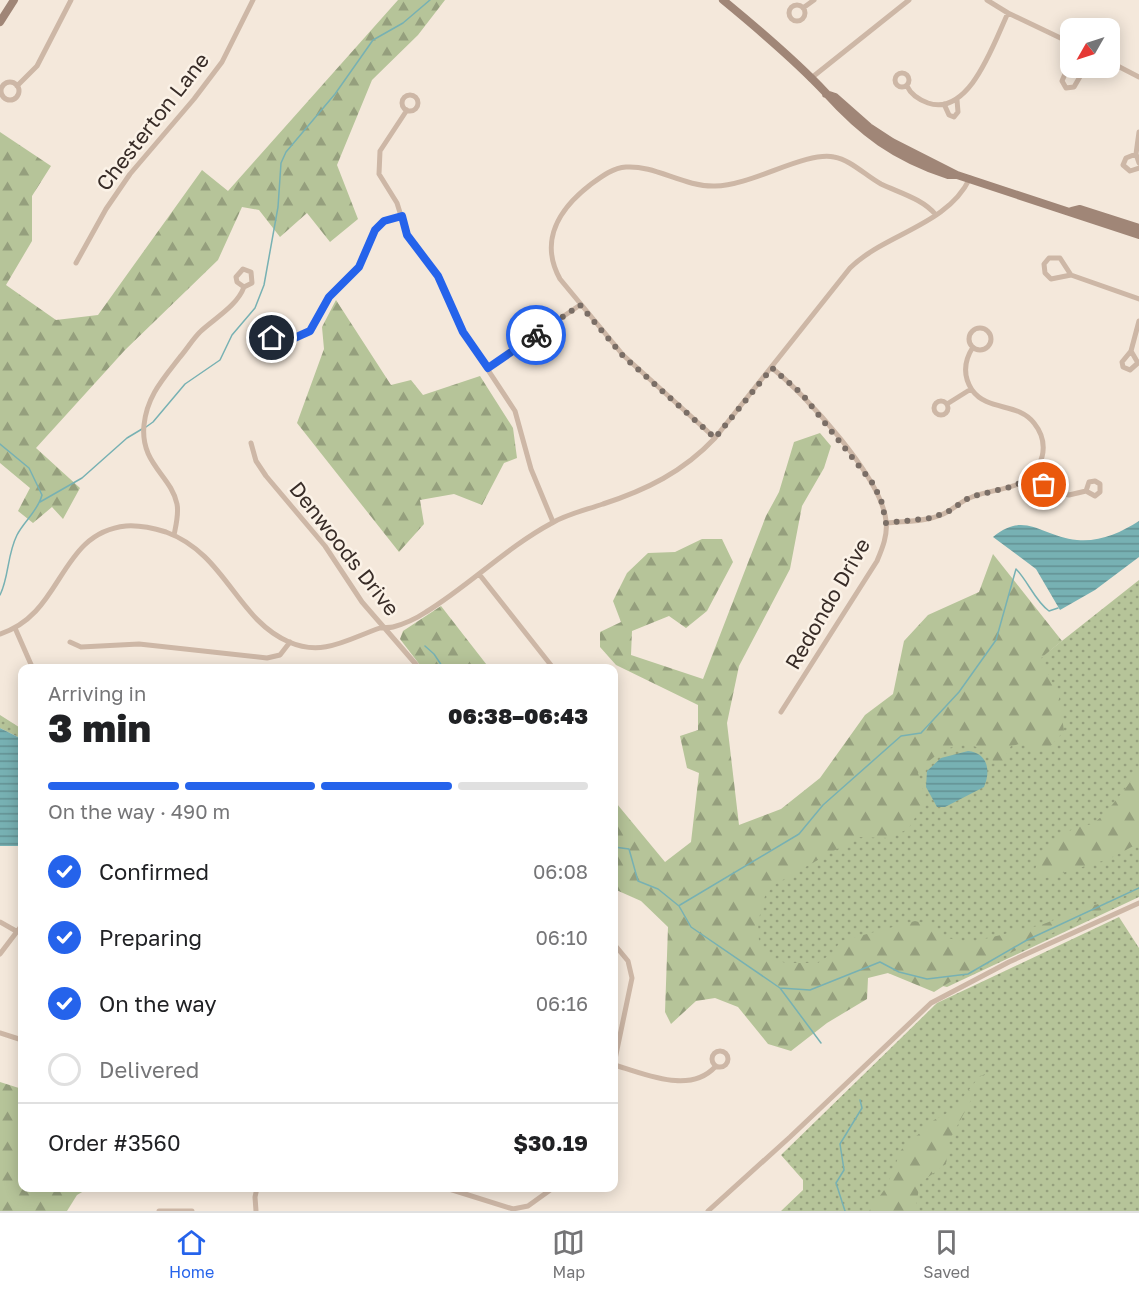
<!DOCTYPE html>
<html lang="en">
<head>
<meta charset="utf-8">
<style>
	body { margin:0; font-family:"Golos Text",sans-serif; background:#f6f6f6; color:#202124; height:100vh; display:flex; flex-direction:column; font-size:22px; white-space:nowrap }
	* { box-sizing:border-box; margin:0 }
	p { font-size:20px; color:#757577 }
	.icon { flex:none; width:33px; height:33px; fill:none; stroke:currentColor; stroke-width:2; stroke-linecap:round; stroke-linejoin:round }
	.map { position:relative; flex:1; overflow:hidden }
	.panel { position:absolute; left:18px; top:664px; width:600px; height:528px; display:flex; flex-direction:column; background:#fff; border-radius:12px; box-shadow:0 3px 15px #0003 }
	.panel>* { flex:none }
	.needle { width:39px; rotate:231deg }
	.buttons { position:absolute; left:1060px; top:18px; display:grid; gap:12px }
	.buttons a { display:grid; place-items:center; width:60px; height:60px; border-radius:12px; background:#fff; box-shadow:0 3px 15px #0003; font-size:30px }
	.pin { position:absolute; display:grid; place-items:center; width:51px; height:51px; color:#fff; margin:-26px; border:3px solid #fff; border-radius:50%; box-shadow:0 2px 6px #0007 }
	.courier { position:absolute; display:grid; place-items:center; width:60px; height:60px; margin:-30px; border:4px solid #2563eb; border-radius:50%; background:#fff; color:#222; box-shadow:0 2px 8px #0007 }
	.summary em { font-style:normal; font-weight:800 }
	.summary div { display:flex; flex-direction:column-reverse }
	.summary { display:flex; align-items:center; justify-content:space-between; height:102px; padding:0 30px }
	h1 { font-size:39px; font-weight:800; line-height:45px }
	.bar { display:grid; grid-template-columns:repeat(4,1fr); gap:9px 6px; align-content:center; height:72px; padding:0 30px }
	.bar i { height:8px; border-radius:4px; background:#e0e0e0 }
	.bar .current { background:#2563eb }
	.bar p { grid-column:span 4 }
	.line { display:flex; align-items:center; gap:15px; padding:0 30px; border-top:2px solid #e0e0e0 }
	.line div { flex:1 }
	ol { padding:0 30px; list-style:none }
	li { display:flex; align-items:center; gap:18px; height:66px }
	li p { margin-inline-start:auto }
	li .icon { padding:6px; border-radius:50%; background:#2563eb; color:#fff; stroke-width:4 }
	li:last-child { color:#757577 }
	li i { width:33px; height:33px; border:3px solid #e0e0e0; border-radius:50% }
	.dock { display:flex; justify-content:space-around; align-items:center; height:84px; border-top:2px solid #e0e0e0; background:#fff; font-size:16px; color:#757577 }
	.dock a { display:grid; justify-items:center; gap:3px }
	.dock .current { color:#2563eb }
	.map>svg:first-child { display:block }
	.grass { fill:url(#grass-dots) }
	.forest { fill:url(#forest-firs) }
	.water { fill:url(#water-rules) }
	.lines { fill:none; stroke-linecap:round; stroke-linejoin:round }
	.stream { stroke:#77b1b3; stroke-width:1.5 }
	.street { stroke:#cdb7a6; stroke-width:5 }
	.secondary { stroke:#a08677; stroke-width:8 }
	.done { stroke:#7a6e66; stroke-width:6; stroke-dasharray:0 10.8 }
	.route { stroke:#2563eb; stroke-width:8 }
	.labels { text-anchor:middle; stroke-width:5; stroke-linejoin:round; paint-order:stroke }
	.street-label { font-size:21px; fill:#382c27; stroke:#fbf2e7 }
</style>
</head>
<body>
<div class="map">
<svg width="1139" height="1211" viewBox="0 0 1139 1211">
	<defs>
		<pattern id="grass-dots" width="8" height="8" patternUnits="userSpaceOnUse" patternTransform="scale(1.5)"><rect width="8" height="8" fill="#b6c499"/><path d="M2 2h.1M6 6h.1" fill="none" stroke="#959f7d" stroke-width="1.8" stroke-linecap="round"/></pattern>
		<pattern id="forest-firs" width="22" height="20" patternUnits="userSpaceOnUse" patternTransform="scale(1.5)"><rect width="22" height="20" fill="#b6c499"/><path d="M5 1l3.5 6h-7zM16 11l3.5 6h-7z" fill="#959f7d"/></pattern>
		<pattern id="water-rules" width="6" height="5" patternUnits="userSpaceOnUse" patternTransform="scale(1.5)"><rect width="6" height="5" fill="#77b1b3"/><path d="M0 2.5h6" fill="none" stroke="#639092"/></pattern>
	</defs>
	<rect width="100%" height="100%" fill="#f4e8db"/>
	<!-- grass -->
	<path class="grass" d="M1139,580V897L947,987L871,969L781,1047L696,930Z
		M0,715L22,729V739L0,728Z
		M1119,917L1139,948V1211H781L803,1190V1180L781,1155L937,1003Z"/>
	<!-- forest -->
	<path class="forest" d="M398,0H445L418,35L372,80L337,165L358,219L330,242L307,213L280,237L259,210L242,207L218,260L125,350L36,448L80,488L63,519L52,507L33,523L18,511L30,488L0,463V132L51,166L32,196V241L6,285L56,320L98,315L202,170L228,191Z
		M336,300L391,385L411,380L423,395L480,376L513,428L517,458L504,463L482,505L454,494L420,500L424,524L399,552L297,423L324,349L322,327Z
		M820,433L831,446L824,468L802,506L790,569L739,666L727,723L739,825L781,809L820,778L865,715L893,694L904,641L928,615L979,592L993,554L1062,641L1041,658L1059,697L1064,731L1048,749L1036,751L1024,743L1011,746L1000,766C992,762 989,755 982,750C959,735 931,756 918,773L926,800L908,829L889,838L858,837L774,885L765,896L758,922L759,941L769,956L785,963H818L831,954L841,941L915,921L935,926L944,937L968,943L1041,925L1090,906L1129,897L953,980L934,992L888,973L868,978L867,999L827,1023L791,1051L768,1044L738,1007L715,998L696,1001L671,1024L665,1012L668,927L641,901L614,889V805L617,804L665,862L691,842L699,773L687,768L680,736L698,730V705L616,665L600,647V632L621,622L613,601L627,573L648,553L675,552L702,539H722L733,562L707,611L686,628L669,616L632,631L631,655L703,679L766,516L779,492L794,442Z
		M441,606L490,669H423L400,639L403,631Z
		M1139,770V843L1109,859L1042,879L1033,875C1040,853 1054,838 1075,828C1081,825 1088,826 1093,823C1104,818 1131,781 1139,770Z
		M985,1074L948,1143L946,1164L920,1183L915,1211H869L887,1186L901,1150L934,1120L953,1110L979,1077Z
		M0,1082L22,1089V1188H89L77,1195L67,1211H0Z"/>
	<!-- water -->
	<path class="water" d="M1139,521V557L1095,590L1060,610L1036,569L993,537C1025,510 1042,537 1077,540C1100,542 1120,533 1139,521Z
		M0,728L22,739V846H0Z
		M968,751C988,753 991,771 984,787L945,807H937L926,787L927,771L941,758Z"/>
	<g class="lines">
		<!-- stream -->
		<path class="stream" d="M146,427L153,422L185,384L220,360L232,335L255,308L264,285L278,207L281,163L286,152L335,94L373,40L403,23L430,0
			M0,444L29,468L42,495C38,511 24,521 17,535C7,555 9,577 0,595
			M40,502L82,478L127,438L142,429
			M425,646L434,654L444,669
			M614,847L629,849L638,881L658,889L679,906L691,927L780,988L810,990L880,962L899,972L927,979L968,974L1027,940L1139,888
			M680,905L799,834L823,805L901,736L921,733L959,692L996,640L1016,569C1028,581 1035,601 1049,611L1058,608
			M780,988L821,1043
			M845,1211L836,1183L844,1170L840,1144L862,1108L860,1100"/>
		<!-- street -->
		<path class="street" d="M987,0L1008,13L1071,43
			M789 13a8 8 0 1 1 16 0a8 8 0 1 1-16 0Z
			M803,8L814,0
			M1071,60L1062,81L1066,88L1074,87L1085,68
			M1110,62L1139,77
			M895 80a7 7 0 1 1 14 0a7 7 0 1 1-14 0Z
			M810,79L909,0
			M1 91a9 9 0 1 1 18 0a9 9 0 1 1-18 0Z
			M17,86L37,66L71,0
			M907,86C911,95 920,100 928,103C970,117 994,42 1008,13
			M402 103a8 8 0 1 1 16 0a8 8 0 1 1-16 0Z
			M944,104L949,115L954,117L958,112L957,100
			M407,110L380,151L379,174L397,203L407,235L438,276L463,332L515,411L531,469L553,522
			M1139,132L1136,154L1139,163
			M1136,154L1126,158L1123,165L1130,171L1139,168
			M76,263L106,209L130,174L194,99L222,62L253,0
			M1071,275L1060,258H1049L1044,264L1045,273L1051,279L1071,275L1139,299
			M969 339a11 11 0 1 1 22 0a11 11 0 1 1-22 0Z
			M267 345a7 7 0 1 1 14 0a7 7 0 1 1-14 0Z
			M281,344L310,331L329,297L359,267L375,230L384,221L402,216
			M1131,351L1138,363L1130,370L1123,367L1122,362L1131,351L1139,321
			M488,368L580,305
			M772,368C806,395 882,478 886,521C888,535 882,549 877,561L781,712
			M934 408a7 7 0 1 1 14 0a7 7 0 1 1-14 0Z
			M947,404L971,389
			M715,438L623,355L560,279C539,241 559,209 590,185C601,177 612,168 626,167C655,165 684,187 715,186C751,186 805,151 834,157C851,160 866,176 881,184C900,193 923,199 936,215
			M251,443L256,461L266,476L325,546L362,602L420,669
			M1033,476L1059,493L1069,495L1086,491L1095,496L1100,492V484L1095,481L1089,482L1086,491
			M887,523C904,521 924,522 941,515C952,511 960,501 972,497C999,486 1032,492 1042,457C1045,445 1042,433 1034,423C1018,402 988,412 972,390C963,376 964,361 973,347
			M174,535C176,525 179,514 177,504C171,475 140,464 144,425C147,396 163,379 180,357C187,349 192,340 200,332C215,318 237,306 244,287L252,283L251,272L243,269L236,277L237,282L244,287
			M479,574L554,669
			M15,628L33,669
			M0,634C64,614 58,533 126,526C140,525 153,528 166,532C226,554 236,619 289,642C323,657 348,639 380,628C384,627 389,628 393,627C404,624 417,618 426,612C470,585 507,547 552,523C567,514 586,510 603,504C646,490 683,472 715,438L850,268C886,233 947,226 970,178
			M70,642L81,647L139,644L267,658L280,655L290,642
			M0,922L16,931
			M614,944L628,961L632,978L614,1064
			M0,954L22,925
			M0,1033L22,1040
			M712 1059a8 8 0 1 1 16 0a8 8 0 1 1-16 0Z
			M614,1065C644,1073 689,1095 715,1067
			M446,1188L513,1209L528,1206L553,1188
			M159,1211H192
			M256,1211L255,1197L257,1188
			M708,1211L790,1137L931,1003L1009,962L1139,903"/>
		<!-- secondary -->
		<path class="secondary" d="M723,0C757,28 794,59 825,92C862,133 894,157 948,175H957L1139,235
			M0,22L14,0
			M826,94L835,97L869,127L892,142L957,175
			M1072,211L1080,209L1139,228"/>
	</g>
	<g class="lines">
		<!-- done -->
		<path class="done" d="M536,335L580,305L623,356L715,438L772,368L802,394L874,485L882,503L886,523L932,518L949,511L970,497L1014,486L1034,476L1044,485"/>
		<!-- route -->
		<path class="route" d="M272,338L279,339L281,344L310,331L329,297L359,267L375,230L384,221L402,216L407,235L438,276L463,332L488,368L536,335"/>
	</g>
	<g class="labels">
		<!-- street labels -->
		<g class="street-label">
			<text transform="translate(153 122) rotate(-52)" y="7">Chesterton Lane</text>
			<text transform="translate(344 549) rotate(52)" y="7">Denwoods Drive</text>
			<text transform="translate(828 604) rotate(-60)" y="7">Redondo Drive</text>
		</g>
	</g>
</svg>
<div class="buttons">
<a><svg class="needle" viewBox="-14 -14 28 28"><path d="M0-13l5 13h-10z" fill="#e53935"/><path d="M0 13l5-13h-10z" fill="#757577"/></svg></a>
</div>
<div class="pin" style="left:1044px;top:485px;background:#ea580c"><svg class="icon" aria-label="bag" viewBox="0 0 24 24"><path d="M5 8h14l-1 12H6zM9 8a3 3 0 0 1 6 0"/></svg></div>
<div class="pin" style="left:272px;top:338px;background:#1f2937"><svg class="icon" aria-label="home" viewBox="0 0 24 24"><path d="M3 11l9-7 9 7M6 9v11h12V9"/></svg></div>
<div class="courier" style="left:536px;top:335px"><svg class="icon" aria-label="bike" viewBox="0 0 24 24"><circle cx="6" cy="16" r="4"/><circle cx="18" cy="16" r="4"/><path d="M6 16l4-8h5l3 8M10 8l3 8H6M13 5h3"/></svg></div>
<section class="panel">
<div class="summary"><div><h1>3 min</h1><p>Arriving in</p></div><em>06:38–06:43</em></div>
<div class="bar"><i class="current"></i><i class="current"></i><i class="current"></i><i></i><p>On the way · 490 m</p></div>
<ol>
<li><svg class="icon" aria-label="check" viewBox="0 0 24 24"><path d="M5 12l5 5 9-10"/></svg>Confirmed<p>06:08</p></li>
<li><svg class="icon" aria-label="check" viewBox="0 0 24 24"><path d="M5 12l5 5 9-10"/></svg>Preparing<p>06:10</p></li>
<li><svg class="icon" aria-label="check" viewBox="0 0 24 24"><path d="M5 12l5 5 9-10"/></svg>On the way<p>06:16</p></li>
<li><i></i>Delivered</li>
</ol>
<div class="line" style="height:78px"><div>Order #3560</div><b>$30.19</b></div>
</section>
</div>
<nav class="dock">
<a class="current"><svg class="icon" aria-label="home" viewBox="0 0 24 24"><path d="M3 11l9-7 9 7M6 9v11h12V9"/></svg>Home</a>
<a><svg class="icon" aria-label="map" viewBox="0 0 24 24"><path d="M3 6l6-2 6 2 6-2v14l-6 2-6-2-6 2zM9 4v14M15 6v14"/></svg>Map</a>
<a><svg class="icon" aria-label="saved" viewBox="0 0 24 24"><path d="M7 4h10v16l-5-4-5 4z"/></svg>Saved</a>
</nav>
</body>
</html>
